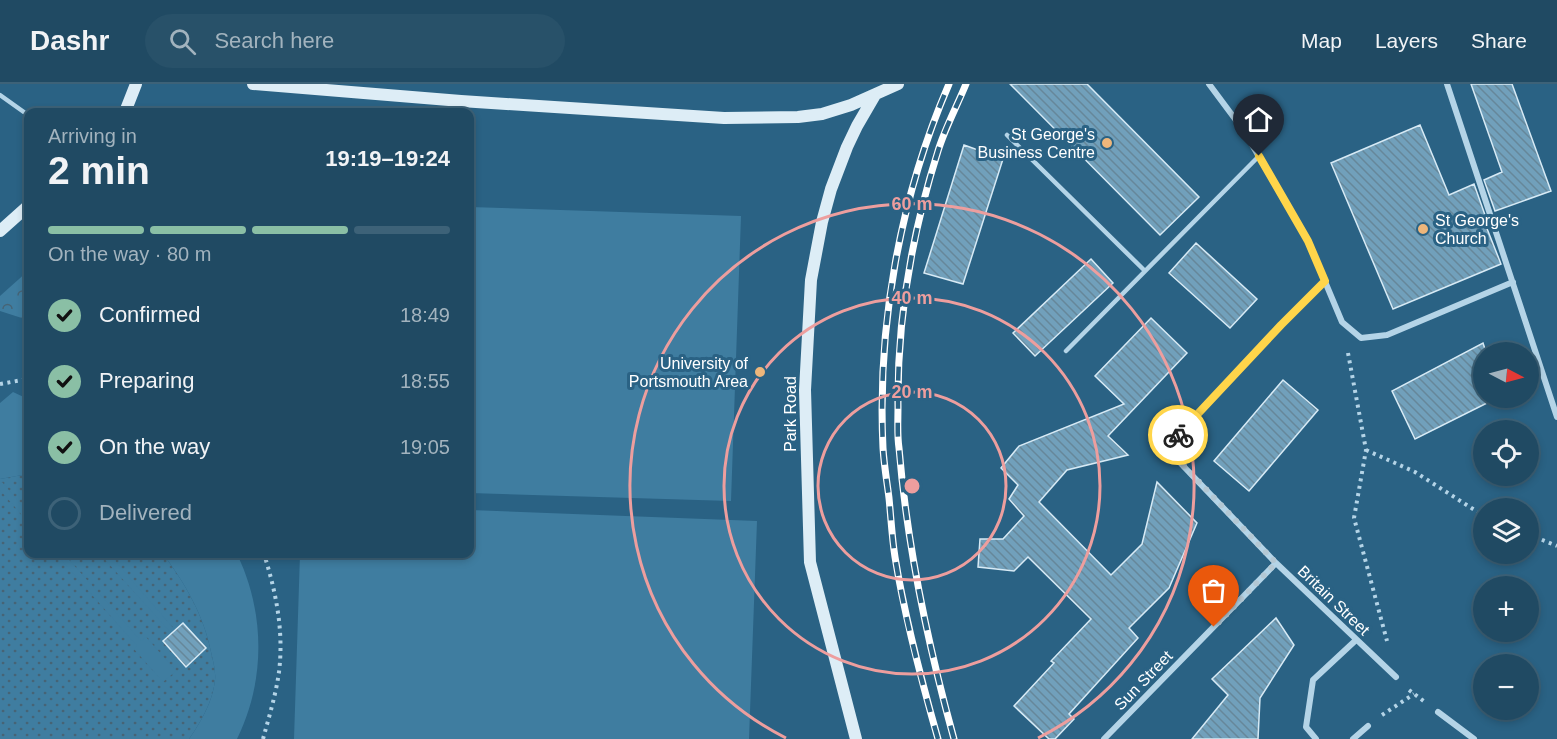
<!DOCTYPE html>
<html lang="en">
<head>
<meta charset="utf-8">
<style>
	body { margin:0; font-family:Arial,sans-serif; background:#285169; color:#f1f3f6; height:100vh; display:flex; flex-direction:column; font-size:22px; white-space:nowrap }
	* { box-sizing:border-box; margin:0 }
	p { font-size:20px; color:#a2b3be }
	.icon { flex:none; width:33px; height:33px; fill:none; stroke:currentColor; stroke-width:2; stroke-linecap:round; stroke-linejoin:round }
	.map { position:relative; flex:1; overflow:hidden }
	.sheet { position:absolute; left:24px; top:24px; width:450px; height:450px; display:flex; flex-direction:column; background:#204a63; border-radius:12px; box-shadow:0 3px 9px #0003,0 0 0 2px #3d6278 }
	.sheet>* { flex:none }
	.needle { width:39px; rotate:96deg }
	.buttons { position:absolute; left:1473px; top:258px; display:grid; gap:12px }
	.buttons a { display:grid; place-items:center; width:66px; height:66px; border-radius:50%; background:#204a63; box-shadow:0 3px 9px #0003,0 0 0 2px #3d6278; font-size:30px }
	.pin { position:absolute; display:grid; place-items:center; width:51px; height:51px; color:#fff; margin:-62px -26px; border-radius:50% 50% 50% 0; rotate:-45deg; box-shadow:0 0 6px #0007 }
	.pin .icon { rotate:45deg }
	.courier { position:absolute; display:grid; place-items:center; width:60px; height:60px; margin:-30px; border:4px solid #ffd54a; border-radius:50%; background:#fff; color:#222; box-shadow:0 2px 8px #0007 }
	.summary em { font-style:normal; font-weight:600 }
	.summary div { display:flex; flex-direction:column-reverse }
	.summary { display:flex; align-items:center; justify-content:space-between; height:102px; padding:0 24px }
	h1 { font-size:39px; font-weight:600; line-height:45px }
	.bar { display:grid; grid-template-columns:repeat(4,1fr); gap:9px 6px; align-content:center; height:72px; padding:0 24px }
	.bar i { height:8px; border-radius:4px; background:#3d6278 }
	.bar .selected { background:#8abfa5 }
	.bar p { grid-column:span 4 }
	ol { padding:0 24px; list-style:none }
	li { display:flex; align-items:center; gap:18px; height:66px }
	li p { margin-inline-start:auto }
	li .icon { padding:6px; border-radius:50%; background:#8abfa5; color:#111; stroke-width:4 }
	li:last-child { color:#a2b3be }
	li i { width:33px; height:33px; border:3px solid #3d6278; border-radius:50% }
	header { display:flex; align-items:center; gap:36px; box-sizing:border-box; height:84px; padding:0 30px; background:#204a63; border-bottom:2px solid #3d6278 }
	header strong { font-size:28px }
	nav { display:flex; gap:33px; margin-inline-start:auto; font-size:21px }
	.search { width:420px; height:54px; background:#285169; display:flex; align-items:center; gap:15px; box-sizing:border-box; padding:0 21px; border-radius:33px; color:#a2b3be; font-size:22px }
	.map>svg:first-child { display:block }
	.forest { fill:url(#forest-crowns) }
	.park { fill:url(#park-dots) }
	.pitch { fill:#3f7da0 }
	.building { fill:url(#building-back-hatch); stroke:#d7eaf5; stroke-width:1.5 }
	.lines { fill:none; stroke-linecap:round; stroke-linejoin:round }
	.path { stroke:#b4d4e7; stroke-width:4; stroke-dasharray:3 4.5; stroke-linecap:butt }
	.lane { stroke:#b4d4e7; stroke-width:4.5 }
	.street { stroke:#b4d4e7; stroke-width:6 }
	.secondary { stroke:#ddedf6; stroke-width:12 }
	.rail-casing { stroke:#fff; stroke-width:7 }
	.rail { stroke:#2a6284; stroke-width:4.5; stroke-dasharray:14; stroke-linecap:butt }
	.done { stroke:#b4c8d4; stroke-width:6; stroke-dasharray:0 10.8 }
	.route { stroke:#ffd54a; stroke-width:8 }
	.ring { fill:none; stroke:#ed9e9e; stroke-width:3 }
	.poi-dot { fill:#edb67b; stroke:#2a6284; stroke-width:2 }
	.labels { text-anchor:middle; stroke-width:6; stroke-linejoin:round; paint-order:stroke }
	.poi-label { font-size:16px; fill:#fff; stroke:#2a6284; text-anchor:end }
	.street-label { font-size:16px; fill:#fff; stroke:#2a6284 }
	.centre { fill:#ed9e9e; stroke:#2a6284; stroke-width:3 }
	.ring-label { font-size:18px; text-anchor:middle; font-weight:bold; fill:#ed9e9e; stroke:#2a6284; stroke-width:6; stroke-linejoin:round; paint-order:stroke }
</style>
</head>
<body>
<header>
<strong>Dashr</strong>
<div class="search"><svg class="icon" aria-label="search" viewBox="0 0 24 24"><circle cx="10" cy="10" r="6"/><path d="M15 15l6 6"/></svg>Search here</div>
<nav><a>Map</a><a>Layers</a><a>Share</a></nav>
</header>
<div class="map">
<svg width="1557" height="655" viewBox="0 0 1557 655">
	<defs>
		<pattern id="forest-crowns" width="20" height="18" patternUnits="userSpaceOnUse" patternTransform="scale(1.5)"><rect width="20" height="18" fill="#3f7da0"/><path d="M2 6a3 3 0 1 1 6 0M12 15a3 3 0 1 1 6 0" fill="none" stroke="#466476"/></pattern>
		<pattern id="park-dots" width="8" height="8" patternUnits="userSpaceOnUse" patternTransform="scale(1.5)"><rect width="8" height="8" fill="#3f7da0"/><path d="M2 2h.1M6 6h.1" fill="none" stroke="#466476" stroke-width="1.8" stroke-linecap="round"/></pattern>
		<pattern id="building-back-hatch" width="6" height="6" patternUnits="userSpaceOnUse" patternTransform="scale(1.5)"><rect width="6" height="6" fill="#71a0bb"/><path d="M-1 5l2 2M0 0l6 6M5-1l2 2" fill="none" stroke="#66879a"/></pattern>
	</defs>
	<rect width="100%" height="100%" fill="#2a6284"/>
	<!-- forest -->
	<path class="forest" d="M28,187V236L0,227V212Z"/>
	<!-- park -->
	<path class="park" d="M28,390V470H163C185,499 204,532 211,568C213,577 216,587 215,596C213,617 201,638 189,655H0V395Z"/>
	<!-- pitch -->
	<path class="pitch" d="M470,123L741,132L731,417L470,409Z
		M13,308L28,315V390L0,395V319Z
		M2,398L28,429V438L0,406V400Z
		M470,426L757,437L749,655H294L300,470H470Z
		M56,470H64L141,557L146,553L176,587L163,598L134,565L137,562Z
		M100,470H109L175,546L171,549Z
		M163,470H237C265,528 266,596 237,655H189C201,638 213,617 215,596C216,587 213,577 211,568C204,532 185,499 163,470Z"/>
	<!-- building -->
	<path class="building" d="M1010,0H1087L1199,113L1160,151Z
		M1471,0H1512L1551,107L1495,127L1484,96L1502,88Z
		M1420,41L1449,111L1474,100L1485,131L1482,132L1501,180L1393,225L1331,79Z
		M964,61L1003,75L963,200L924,189Z
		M1196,159L1257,215L1230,244L1169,189Z
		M1091,175L1113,199L1035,272L1013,249Z
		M1151,234L1187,269L1108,352L1128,371L1067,386L1039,418L1111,491L1142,460L1157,398L1197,439L1169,504L1129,544L1138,554L1069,630L1074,635L1055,655H1049L1014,622L1054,579L1051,577L1091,535L1028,473L1014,487L978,483L980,455H1003L1024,432L1009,415L1018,401L1001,384L1019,362L1124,320L1095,292Z
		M1483,259L1486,268H1484V314H1497L1415,355L1392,307Z
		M1283,296L1318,326L1249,407L1214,377Z
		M1276,534L1294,561L1260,614L1258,655H1192L1228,611L1212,595Z
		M183,539L206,564L186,583L163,557Z"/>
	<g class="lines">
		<!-- path -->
		<path class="path" d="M1348,269L1366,366L1354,434L1387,557
			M0,300L28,295
			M1366,366L1415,388L1484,432
			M1528,450L1557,462
			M1409,606L1425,618
			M1382,631L1414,610
			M263,655C269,633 276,610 279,588C284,547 276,508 264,470"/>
		<!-- lane -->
		<path class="lane" d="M0,11L28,31
			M1007,51L1145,187
			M1066,267L1259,72"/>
		<!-- street -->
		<path class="street" d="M1209,0L1244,47L1308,157L1342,238L1361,254L1387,251L1513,198
			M1447,0L1557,333
			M1325,197L1281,241L1166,364L1276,479L1396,593
			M1438,628L1474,655
			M1104,655L1276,479
			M1316,655L1306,643L1313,596L1356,556
			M1353,655L1368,642"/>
		<!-- secondary -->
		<path class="secondary" d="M253,0L461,17L724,34L798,33L822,30L851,21L898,0
			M125,28L136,0
			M0,147L28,122
			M856,655L810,478L805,306L811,196L822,138L831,105L847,63L857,42L875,11"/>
		<defs>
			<path id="rail" d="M938,655C921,595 905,535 895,473C892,454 891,434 889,414C887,398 884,381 883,364C877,241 900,113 949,0
				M954,655C928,561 907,461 899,364C897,351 898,337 898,323C897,237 912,149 938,67C945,44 957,22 966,0"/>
		</defs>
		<!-- rail casing -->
		<use href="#rail" class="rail-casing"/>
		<!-- rail -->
		<use href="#rail" class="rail"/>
	</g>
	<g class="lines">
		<!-- done -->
		<path class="done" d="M1178,351L1166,363L1276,479L1214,543"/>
		<!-- route -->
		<path class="route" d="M1178,351L1281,241L1325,197L1308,157L1259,72"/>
	</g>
	<!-- distance rings -->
	<g class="ring">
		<circle cx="912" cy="402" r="94"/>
		<circle cx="912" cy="402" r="188"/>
		<path d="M786 654A282 282 0 1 1 1038 654"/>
	</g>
	<!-- markers -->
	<g class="poi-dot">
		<circle cx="1107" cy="59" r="6"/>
		<circle cx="1423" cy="145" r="6"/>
		<circle cx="760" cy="288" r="6"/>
	</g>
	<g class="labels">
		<!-- poi labels -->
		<g class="poi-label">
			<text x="1095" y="56">St George's<tspan x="1095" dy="18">Business Centre</tspan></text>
			<text x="1435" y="142" text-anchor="start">St George's<tspan x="1435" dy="18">Church</tspan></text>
			<text x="748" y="285">University of<tspan x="748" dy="18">Portsmouth Area</tspan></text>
		</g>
		<!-- street labels -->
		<g class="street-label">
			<text transform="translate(790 330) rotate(-90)" y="6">Park Road</text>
			<text transform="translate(1334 516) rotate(44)" y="6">Britain Street</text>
			<text transform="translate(1143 596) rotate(-46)" y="6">Sun Street</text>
		</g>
	</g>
	<circle cx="912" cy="402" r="9" class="centre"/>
	<g class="ring-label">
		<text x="912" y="126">60 m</text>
		<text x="912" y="220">40 m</text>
		<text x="912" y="314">20 m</text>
	</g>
</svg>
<div class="buttons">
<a><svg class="needle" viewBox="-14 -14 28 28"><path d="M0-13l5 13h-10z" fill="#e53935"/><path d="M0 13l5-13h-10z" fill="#a2b3be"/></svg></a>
<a><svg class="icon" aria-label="locate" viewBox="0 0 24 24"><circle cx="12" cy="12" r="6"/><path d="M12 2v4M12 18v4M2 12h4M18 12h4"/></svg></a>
<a><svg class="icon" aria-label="layers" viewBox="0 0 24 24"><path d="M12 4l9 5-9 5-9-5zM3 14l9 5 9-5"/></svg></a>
<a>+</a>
<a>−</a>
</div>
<div class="pin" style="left:1214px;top:543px;background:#ea580c"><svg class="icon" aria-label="bag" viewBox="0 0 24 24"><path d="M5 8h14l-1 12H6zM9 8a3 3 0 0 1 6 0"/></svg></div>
<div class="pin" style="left:1259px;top:72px;background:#1f2937"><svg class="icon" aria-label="home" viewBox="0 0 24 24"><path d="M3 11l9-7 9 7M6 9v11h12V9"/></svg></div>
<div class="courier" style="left:1178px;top:351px"><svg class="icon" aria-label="bike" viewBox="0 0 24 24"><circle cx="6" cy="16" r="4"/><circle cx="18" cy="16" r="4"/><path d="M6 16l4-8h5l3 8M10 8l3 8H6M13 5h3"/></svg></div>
<section class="sheet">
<div class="summary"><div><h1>2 min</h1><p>Arriving in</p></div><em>19:19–19:24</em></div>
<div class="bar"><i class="selected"></i><i class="selected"></i><i class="selected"></i><i></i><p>On the way · 80 m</p></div>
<ol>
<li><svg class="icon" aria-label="check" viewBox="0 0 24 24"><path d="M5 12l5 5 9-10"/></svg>Confirmed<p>18:49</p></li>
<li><svg class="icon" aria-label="check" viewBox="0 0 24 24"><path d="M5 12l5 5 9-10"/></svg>Preparing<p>18:55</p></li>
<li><svg class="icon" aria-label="check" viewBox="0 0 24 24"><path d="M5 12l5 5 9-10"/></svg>On the way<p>19:05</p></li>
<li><i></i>Delivered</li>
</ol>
</section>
</div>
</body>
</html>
